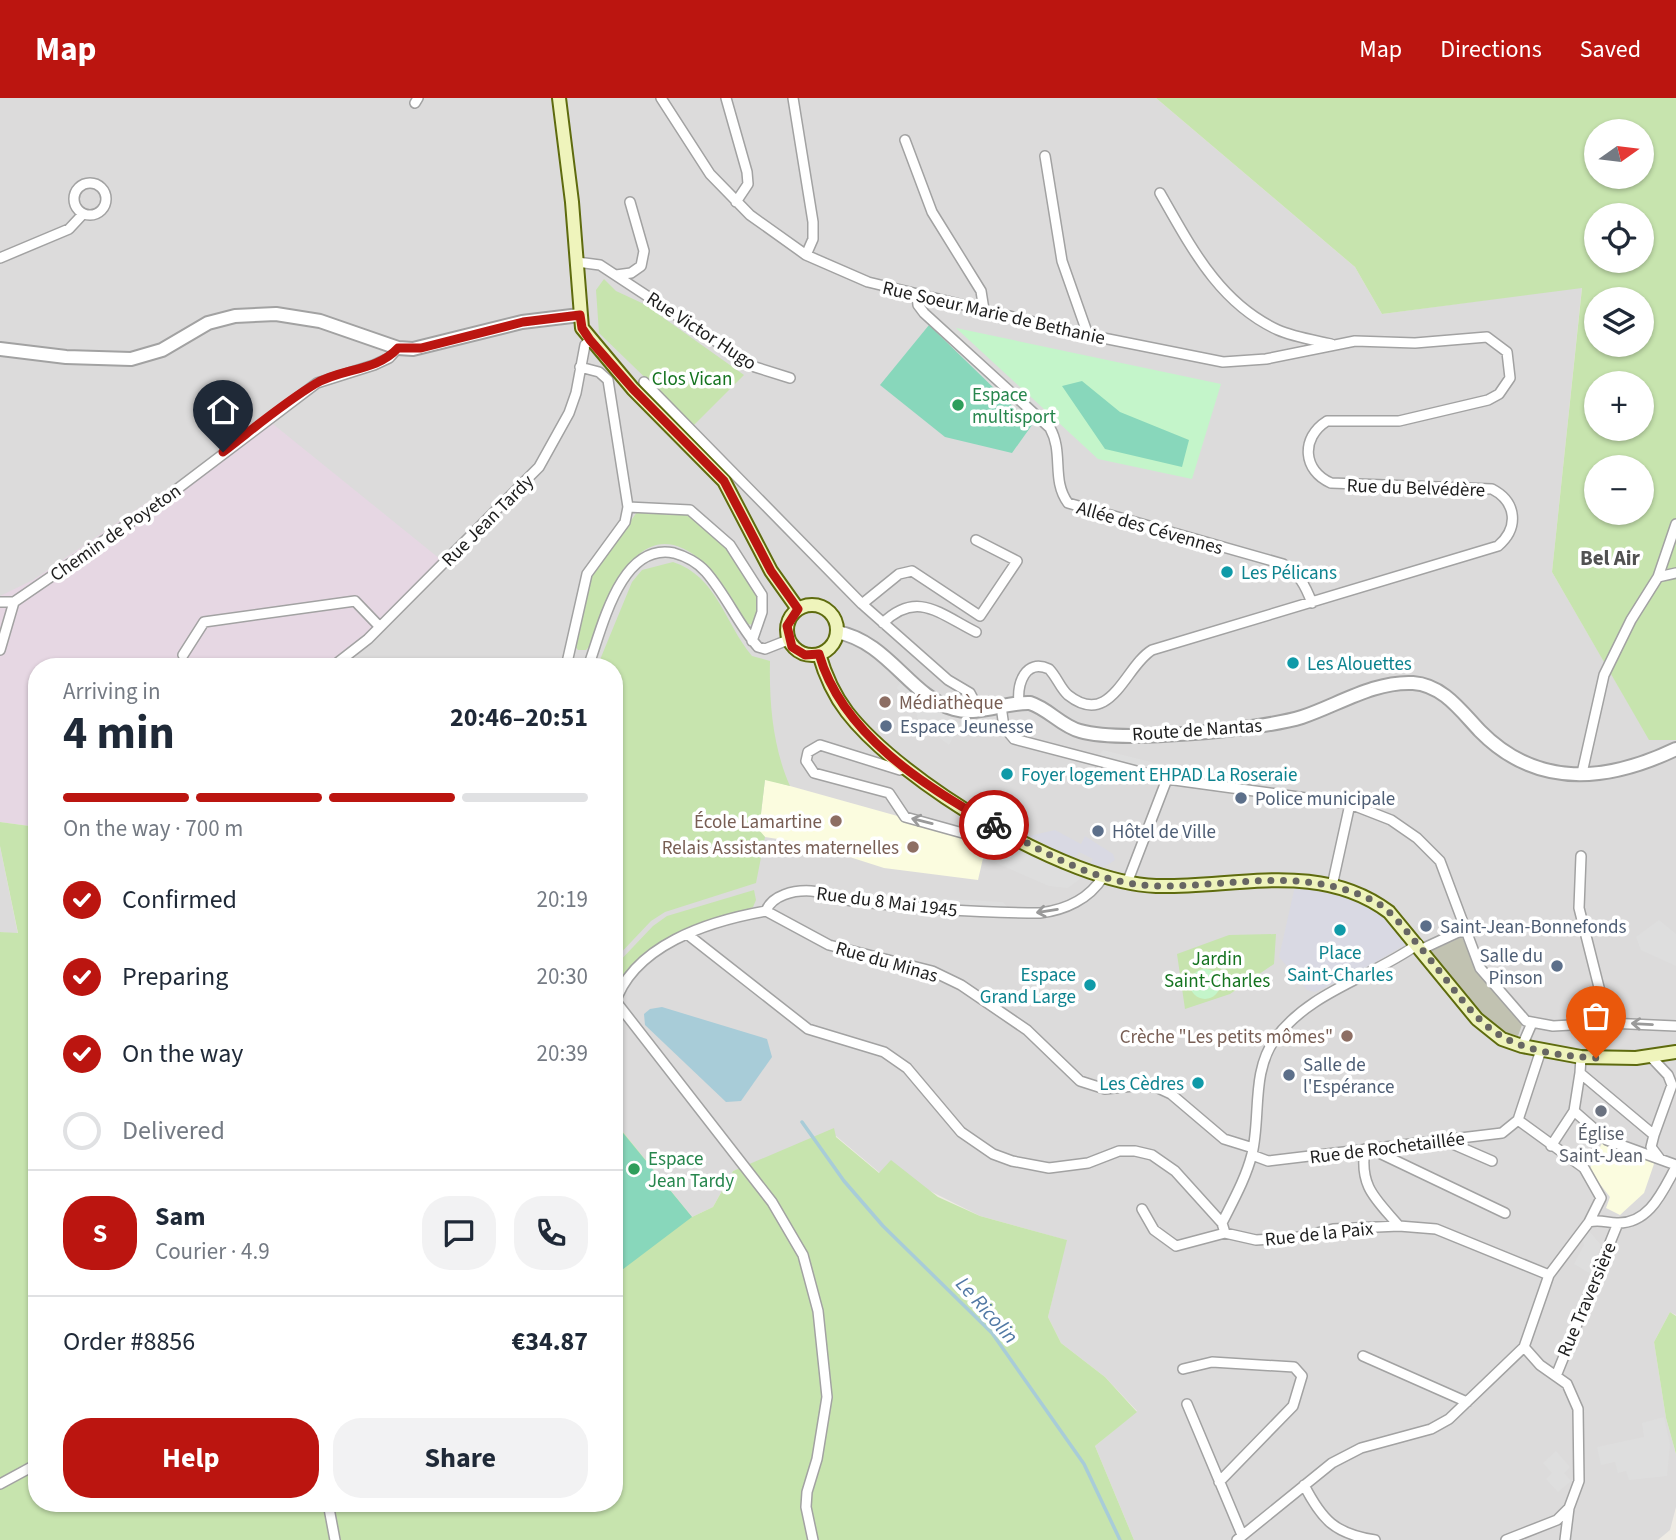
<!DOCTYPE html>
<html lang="en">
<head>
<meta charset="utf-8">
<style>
	body { margin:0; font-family:"Source Sans 3",sans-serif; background:#f2f2f3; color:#1f2937; height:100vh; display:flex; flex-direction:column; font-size:26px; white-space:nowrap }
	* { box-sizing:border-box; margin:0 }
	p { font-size:23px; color:#747a83 }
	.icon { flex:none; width:38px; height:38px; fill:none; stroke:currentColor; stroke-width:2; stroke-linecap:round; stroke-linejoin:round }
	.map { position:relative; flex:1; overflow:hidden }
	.drawer { position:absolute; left:28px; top:560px; width:595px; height:854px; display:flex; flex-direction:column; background:#fff; border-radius:28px; box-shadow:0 2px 5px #0004 }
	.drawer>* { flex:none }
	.needle { width:46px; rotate:76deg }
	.tools { position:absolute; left:1584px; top:21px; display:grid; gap:14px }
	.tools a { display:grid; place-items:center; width:70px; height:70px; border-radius:50%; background:#fff; box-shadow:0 2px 5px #0004; font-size:35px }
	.pin { position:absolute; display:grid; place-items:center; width:60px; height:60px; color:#fff; margin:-72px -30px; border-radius:50% 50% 50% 0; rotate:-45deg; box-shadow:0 0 7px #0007 }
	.pin .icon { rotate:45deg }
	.courier { position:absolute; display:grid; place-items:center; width:70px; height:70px; margin:-35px; border:5px solid #bb1510; border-radius:50%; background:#fff; color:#222; box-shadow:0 2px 9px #0007 }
	.overview em { font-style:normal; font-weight:700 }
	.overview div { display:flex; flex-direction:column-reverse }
	.overview { display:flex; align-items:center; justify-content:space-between; height:119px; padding:0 35px }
	h1 { font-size:46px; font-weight:700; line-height:52px }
	.bar { display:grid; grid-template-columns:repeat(4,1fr); gap:10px 7px; align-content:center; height:84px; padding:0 35px }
	.bar i { height:9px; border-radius:5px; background:#e0e1e3 }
	.bar .selected { background:#bb1510 }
	.bar p { grid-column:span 4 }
	.line { display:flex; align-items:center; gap:18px; padding:0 35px; border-top:2px solid #e0e1e3 }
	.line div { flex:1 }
	.round { display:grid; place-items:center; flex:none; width:74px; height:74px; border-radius:28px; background:#f2f2f3 }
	ol { padding:0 35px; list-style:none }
	li { display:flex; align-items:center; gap:21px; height:77px }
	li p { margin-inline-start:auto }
	li .icon { padding:7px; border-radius:50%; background:#bb1510; color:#fff; stroke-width:4 }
	li:last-child { color:#747a83 }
	li i { width:38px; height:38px; border:4px solid #e0e1e3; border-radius:50% }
	.action { display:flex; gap:14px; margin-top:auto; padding:14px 35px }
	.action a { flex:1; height:80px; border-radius:28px; background:#bb1510; color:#fff; font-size:28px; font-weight:700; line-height:80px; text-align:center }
	.action a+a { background:#f2f2f3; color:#1f2937 }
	header { display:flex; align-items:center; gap:42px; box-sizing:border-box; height:98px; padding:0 35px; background:#bb1510; color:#fff }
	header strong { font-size:33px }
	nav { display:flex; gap:38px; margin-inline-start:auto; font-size:24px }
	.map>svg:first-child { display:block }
	.residential { fill:#dcdbdb }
	.industrial { fill:#e6d7e3 }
	.education { fill:#fbfcdf }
	.construction { fill:#c1c2b1 }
	.grass { fill:#c7e4ae; fill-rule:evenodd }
	.park { fill:#c4f5ca }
	.pitch { fill:#88d7bb }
	.parking { fill:#dedede }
	.plaza { fill:#d9d9e3 }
	.water { fill:#a8ccd8 }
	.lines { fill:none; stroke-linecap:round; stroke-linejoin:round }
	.stream { stroke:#a8ccd8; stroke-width:3.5 }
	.minor-casing { stroke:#a2a2a2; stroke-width:12 }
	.tertiary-casing { stroke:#a2a2a2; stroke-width:16 }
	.secondary-casing { stroke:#5e6b0e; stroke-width:16 }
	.minor { stroke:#fff; stroke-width:9 }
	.tertiary { stroke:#fff; stroke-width:12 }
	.secondary { stroke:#eff4bc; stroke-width:12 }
	.oneway { stroke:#9a9a9a }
	.done { stroke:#676663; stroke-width:7; stroke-dasharray:0 12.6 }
	.route { stroke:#bb1510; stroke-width:9 }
	.leisure-dot { fill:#2e9e5b; stroke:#fff; stroke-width:2.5 }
	.culture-dot { fill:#0f9aa8; stroke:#fff; stroke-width:2.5 }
	.education-dot { fill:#8d6e63; stroke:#fff; stroke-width:2.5 }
	.service-dot { fill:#5c6f8a; stroke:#fff; stroke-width:2.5 }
	.worship-dot { fill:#6b7280; stroke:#fff; stroke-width:2.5 }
	.labels { text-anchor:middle; stroke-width:7; stroke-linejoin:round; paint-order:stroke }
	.street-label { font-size:19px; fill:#1e1e1e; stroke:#fff }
	.park-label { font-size:19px; fill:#14731f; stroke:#fff }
	.leisure-label { font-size:19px; fill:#27864d; stroke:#fff; text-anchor:start }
	.culture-label { font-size:19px; fill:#0d838f; stroke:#fff; text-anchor:start }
	.education-label { font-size:19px; fill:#785e54; stroke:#fff; text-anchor:end }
	.service-label { font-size:19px; fill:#4e5e75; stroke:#fff; text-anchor:start }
	.worship-label { font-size:19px; fill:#5b616d; stroke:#fff }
	.neighbourhood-label { font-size:21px; font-weight:bold; fill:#515151; stroke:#fff }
	.water-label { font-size:21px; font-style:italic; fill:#5279a5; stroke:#fff }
</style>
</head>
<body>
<header>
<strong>Map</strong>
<nav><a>Map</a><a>Directions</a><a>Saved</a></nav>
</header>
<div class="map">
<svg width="1676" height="1442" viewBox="0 0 1676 1442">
	<rect width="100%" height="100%" fill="#eeebe4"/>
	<!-- residential -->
	<path class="residential" d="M0,0H1156L1355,169L1382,216L1582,189L1552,474L1649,641L1676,642V1217L1670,1214L1654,1244L1666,1320L1676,1356V1409L1670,1432L1658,1442H1134L1095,1348L1137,1313L1105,1279L1061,1245L1048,1219L1066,1142L980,1118L928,1092L880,1075L836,1038L733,1073L713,1109L692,1119L614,1023V569H37L0,724Z
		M0,748L18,836L0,834Z"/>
	<!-- industrial -->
	<path class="industrial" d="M268,322L440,461L368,541L328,569H37V729L0,724V498L33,482Z"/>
	<!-- education -->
	<path class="education" d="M765,681L987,743L978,782L884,770L809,746L765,739L759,733Z
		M1603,1043L1655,1063L1644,1095L1620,1117L1606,1110L1610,1099L1589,1072Z"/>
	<!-- construction -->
	<path class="construction" d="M1462,839L1476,871L1523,924L1518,938L1508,935L1483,918L1431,853Z"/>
	<!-- grass -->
	<path class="grass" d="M1156,0H1676V642H1649L1552,474L1582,190L1382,216L1355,169ZM1596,33H1642V79H1596ZM1596,117H1642V163H1596ZM1596,201H1642V247H1596ZM1596,285H1642V331H1596ZM1596,369H1642V415H1596Z
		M604,181L616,193L644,206L744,277L694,327L599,235L596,192Z
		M637,414L687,415L729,450L759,498L754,527L747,526C734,505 722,481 704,465C638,405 608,502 590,548L586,552H578L575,548L590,481Z
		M673,464C717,478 725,526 752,558L770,563C769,605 773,650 790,688L765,682L759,732L765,739L756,785L665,814L651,823L614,862V569H597L632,484L642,472Z
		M0,724L37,729V1405H614V1023L692,1119L713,1109L733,1073L834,1030L836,1039L879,1075L891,1062L938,1099L980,1118L1067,1142L1048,1219L1061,1245L1105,1279L1137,1314L1095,1348L1134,1442H0V834L18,835L0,748Z
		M754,792L756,802L753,809L669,839L641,860L621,881L614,869L653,828L667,818Z
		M1276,836L1274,866L1230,896L1185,911L1177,856L1229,837Z
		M1670,1214L1676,1218V1356L1666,1320L1654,1244Z"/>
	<!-- park -->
	<path class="park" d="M956,230L1221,286L1192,381L1098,361Z
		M1190 886a15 15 0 1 1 30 0a15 15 0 1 1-30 0Z"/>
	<!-- pitch -->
	<path class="pitch" d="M929,227L1032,327L1012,355L945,339L880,287Z
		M1082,283L1120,314L1189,342L1182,369L1105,351L1062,288Z
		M614,1024L692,1119L614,1178Z"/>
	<!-- parking -->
	<path class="parking" d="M903,580L933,609L960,626L949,647L919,625L915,610L897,590Z
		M1103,652L1171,669L1275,682L1274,689L1174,675L1098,659Z
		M1007,745L1071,775L1081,780L1068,790L1049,788L987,761Z
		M928,800L1003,804L1009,811L918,806Z
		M1659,822L1676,836V868L1641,852L1636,839Z
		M1589,1133L1601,1147L1591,1176L1574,1166L1584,1147L1582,1141Z
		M1664,1319L1670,1346L1667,1378L1629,1382L1626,1373L1618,1375L1615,1364L1601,1367L1597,1349L1644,1339L1642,1325Z
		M1556,1353L1570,1369L1564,1375L1571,1383L1558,1394L1546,1381L1552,1375L1543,1365Z"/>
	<!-- plaza -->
	<path class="plaza" d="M1055,732L1081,746L1085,738L1113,756L1115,762L1104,769L1089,768L1093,761L1079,754L1074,761L1029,738Z
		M1295,788L1355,800L1376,811L1408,845L1364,871L1315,894L1307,892L1279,859Z"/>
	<!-- water -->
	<path class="water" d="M662,909L767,941L772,959L741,1003L726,1004L645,927L644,916L650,911Z"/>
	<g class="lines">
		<!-- stream -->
		<path class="stream" d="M802,1024L844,1083L883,1128L992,1235L1084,1366L1120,1442"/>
		<defs>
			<path id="minor" d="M661,0L710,76L750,117L806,157L868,184L1088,237L1223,264L1266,261L1355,243L1415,245L1487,239L1507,254L1510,280L1499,296L1488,302L1399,323H1327C1300,340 1303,373 1331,385L1492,391C1517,404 1519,430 1498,448L1152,552C1125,568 1111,631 1068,597C1060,590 1057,579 1049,571C1025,560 1017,586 1019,605
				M726,0L747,74L748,86L736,104
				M793,0L813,124V141L806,157
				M415,5L418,0
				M905,42L932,114L981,193L984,212
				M1045,58L1062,163L1088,237
				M74 101a16 16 0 1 1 32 0a16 16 0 1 1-32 0Z
				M1160,95C1191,149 1219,205 1278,232C1294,239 1314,242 1331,246
				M0,160L69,131L83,116
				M577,164L600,167L755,269L790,280
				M616,177L631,175L641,168L644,153L630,104
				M917,197L918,207L924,215L1050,330C1064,355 1051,382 1068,405L1283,466C1300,477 1305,487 1312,505
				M580,269L599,274L608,282L628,409L690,412L730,447L762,497V514L752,543
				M644,284L862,506L948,582L970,595L979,612
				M1658,479L1676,475
				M0,504H14
				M862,506L899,476L912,473L980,518L1017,463L976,442
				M883,525C917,492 940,516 976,534
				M0,552L14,504L160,404L317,285L374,267L389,260L398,250
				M183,557L204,524L355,503L380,529
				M347,558L348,569
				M332,569L368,541L539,369L569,315L576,295L585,247L590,242
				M566,569L587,476L625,424L628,409
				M588,569C602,531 620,444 674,455C685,458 698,465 706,474C726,497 738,526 758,549L765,551L788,542
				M1001,608L1004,629L1014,641L1167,681L1350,706L1391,722L1417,740L1440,763L1480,870L1526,923L1553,928L1608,925L1676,928
				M903,667L900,672L820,647L808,654L806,663L814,675L889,695L905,719L995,744L1010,736
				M1582,675L1604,577L1631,522L1658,479L1676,426
				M1581,758L1579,810L1608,925
				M1127,785L1167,681
				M1332,788L1350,706
				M766,813C772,797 794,792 811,793C825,794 838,801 852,803C915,810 977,815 1040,815C1065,812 1089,801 1103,779
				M687,836L808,931L884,954L907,970L961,1034L993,1056L1012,1063L1049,1070L1088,1065L1119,1053H1135L1152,1057L1175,1073L1222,1125L1225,1135
				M1422,851L1465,831
				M614,901L772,1104L803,1157L818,1213L827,1299L817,1361L807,1394L806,1409L813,1442
				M614,908C632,847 709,823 766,813L829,847L932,873L961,887L1027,932L1080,983L1105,991L1143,987L1158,990L1171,996L1224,1041L1253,1050
				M1522,948L1532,925
				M1650,958L1668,977L1672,987L1654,1037
				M1581,959L1580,975L1654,1037L1651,1049L1660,1061
				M1574,1013L1607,1042L1676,1067
				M1446,1043L1492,1063
				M1551,1048L1574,1013L1580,975
				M1365,1051C1359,1089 1376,1101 1399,1128
				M1371,1051L1505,1115
				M1252,1057L1268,1063L1502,1035L1518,1022
				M1142,1111L1154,1132L1176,1148L1225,1135L1256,1142L1300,1139L1333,1131L1399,1128L1436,1131L1549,1177
				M1589,1124C1600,1121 1607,1125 1617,1125C1650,1126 1663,1092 1676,1069
				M1222,1125C1233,1103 1246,1080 1252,1056C1261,1019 1251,974 1275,941C1310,893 1371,880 1418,846
				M1524,1249L1540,1267L1567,1286L1578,1311L1579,1383L1569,1410L1565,1442
				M1363,1258L1467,1304
				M1183,1271L1212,1264L1294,1269L1302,1278L1293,1308L1219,1384
				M1556,1278L1618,1125
				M1187,1306L1242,1437
				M0,1386L37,1366
				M1304,1387C1322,1422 1335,1436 1375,1442
				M328,1405L335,1442
				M1237,1442L1332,1365L1361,1350L1431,1331L1449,1321L1524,1249L1549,1177L1589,1124L1601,1100L1584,1070L1518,1022L1541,952
				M1506,1442L1557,1422L1569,1410"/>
			<path id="tertiary" d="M0,251L66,259L131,261L162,252L208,225L235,218L276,216L320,223L398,250L413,251L522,224L580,217
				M837,534C889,544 910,599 954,611C979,618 1005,604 1030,605C1049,611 1061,628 1080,633C1121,645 1260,632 1302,619C1338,607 1374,583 1413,585C1443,587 1461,613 1480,633C1537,691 1607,684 1676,651"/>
			<path id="secondary" d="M559,0L572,104L582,230L633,291L724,383L771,473L798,511
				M787 532a25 25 0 1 1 50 0a25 25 0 1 1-50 0Z
				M819,556C825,577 834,597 847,614C901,684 1067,785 1156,788C1235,790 1320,762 1389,814L1477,921L1502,941L1522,948L1581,959L1636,960L1676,954"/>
		</defs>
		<!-- minor casing -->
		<use href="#minor" class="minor-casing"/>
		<!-- tertiary casing -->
		<use href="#tertiary" class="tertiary-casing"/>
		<!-- secondary casing -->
		<use href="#secondary" class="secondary-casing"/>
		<!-- minor -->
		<use href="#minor" class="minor"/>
		<!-- tertiary -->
		<use href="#tertiary" class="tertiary"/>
		<!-- secondary -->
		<use href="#secondary" class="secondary"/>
	</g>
	<!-- one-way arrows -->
	<defs><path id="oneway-shaft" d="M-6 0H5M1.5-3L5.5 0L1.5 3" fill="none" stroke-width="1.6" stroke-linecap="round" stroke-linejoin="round" transform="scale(1.75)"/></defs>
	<g class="oneway">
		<use href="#oneway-shaft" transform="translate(922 723) rotate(-166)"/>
		<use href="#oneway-shaft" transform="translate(1047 813) rotate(171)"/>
		<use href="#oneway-shaft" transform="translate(1642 926) rotate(-177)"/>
	</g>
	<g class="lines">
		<!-- done -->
		<path class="done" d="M994,727C1046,755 1096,786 1157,788C1232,789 1300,768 1372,802C1389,810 1402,828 1414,842C1481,920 1480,953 1596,960"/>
		<!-- route -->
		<path class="route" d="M223,354C253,331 282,306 315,286C341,270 376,274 398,250H421L523,224L580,217L582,230L590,242L633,291L724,383L771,473L798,511L787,528L792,549L805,557L819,556C842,636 925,689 994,727"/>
	</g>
	<!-- markers -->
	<g class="leisure-dot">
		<circle cx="958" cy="307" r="7"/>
		<circle cx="634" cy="1071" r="7"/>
	</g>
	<g class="culture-dot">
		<circle cx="1227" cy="474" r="7"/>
		<circle cx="1293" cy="565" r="7"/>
		<circle cx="1007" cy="676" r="7"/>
		<circle cx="1340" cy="832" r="7"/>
		<circle cx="1090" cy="887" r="7"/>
		<circle cx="1198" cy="985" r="7"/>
	</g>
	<g class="education-dot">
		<circle cx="885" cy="604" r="7"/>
		<circle cx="836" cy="723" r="7"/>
		<circle cx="913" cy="749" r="7"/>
		<circle cx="1347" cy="938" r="7"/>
	</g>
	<g class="service-dot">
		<circle cx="886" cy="628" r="7"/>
		<circle cx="1241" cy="700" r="7"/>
		<circle cx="1098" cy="733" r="7"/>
		<circle cx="1426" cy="828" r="7"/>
		<circle cx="1557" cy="868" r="7"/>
		<circle cx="1289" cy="977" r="7"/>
	</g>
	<circle class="worship-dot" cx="1601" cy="1013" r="7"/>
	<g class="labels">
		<!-- street labels -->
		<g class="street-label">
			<text transform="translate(994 214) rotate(13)" y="7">Rue Soeur Marie de Bethanie</text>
			<text transform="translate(702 232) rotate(33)" y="7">Rue Victor Hugo</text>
			<text transform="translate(1416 389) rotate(2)" y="7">Rue du Belvédère</text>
			<text transform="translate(487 422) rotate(-45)" y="7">Rue Jean Tardy</text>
			<text transform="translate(1150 429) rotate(16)" y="7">Allée des Cévennes</text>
			<text transform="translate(115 434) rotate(-35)" y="7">Chemin de Poyeton</text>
			<text transform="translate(1197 631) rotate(-4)" y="7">Route de Nantas</text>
			<text transform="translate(887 803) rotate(7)" y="7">Rue du 8 Mai 1945</text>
			<text transform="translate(887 863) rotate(16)" y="7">Rue du Minas</text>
			<text transform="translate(1387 1049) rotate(-7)" y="7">Rue de Rochetaillée</text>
			<text transform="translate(1319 1135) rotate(-6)" y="7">Rue de la Paix</text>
			<text transform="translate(1586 1201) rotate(-67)" y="7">Rue Traversière</text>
		</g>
		<!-- park labels -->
		<g class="park-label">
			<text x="692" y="287">Clos Vican</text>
			<text x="1217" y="867">Jardin<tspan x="1217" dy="22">Saint-Charles</tspan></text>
		</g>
		<!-- leisure labels -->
		<g class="leisure-label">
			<text x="972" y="303">Espace<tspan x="972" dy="22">multisport</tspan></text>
			<text x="648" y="1067">Espace<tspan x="648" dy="22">Jean Tardy</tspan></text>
		</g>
		<!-- culture labels -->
		<g class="culture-label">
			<text x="1241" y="481">Les Pélicans</text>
			<text x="1307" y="572">Les Alouettes</text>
			<text x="1021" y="683">Foyer logement EHPAD La Roseraie</text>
			<text x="1340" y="861" text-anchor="middle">Place<tspan x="1340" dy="22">Saint-Charles</tspan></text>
			<text x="1076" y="883" text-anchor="end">Espace<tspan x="1076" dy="22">Grand Large</tspan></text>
			<text x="1184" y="992" text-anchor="end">Les Cèdres</text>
		</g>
		<!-- education labels -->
		<g class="education-label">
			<text x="899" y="611" text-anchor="start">Médiathèque</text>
			<text x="822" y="730">École Lamartine</text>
			<text x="899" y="756">Relais Assistantes maternelles</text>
			<text x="1333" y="945">Crèche "Les petits mômes"</text>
		</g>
		<!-- service labels -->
		<g class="service-label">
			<text x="900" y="635">Espace Jeunesse</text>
			<text x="1255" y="707">Police municipale</text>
			<text x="1112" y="740">Hôtel de Ville</text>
			<text x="1440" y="835">Saint-Jean-Bonnefonds</text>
			<text x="1543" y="864" text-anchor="end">Salle du<tspan x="1543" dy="22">Pinson</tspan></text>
			<text x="1303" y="973">Salle de<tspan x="1303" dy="22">l'Espérance</tspan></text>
		</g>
		<!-- worship labels -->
		<g class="worship-label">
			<text x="1601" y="1042">Église<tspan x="1601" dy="22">Saint-Jean</tspan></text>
		</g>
		<!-- neighbourhood labels -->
		<g class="neighbourhood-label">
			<text x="1610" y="467">Bel Air</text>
		</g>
		<!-- water labels -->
		<g class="water-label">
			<text transform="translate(987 1212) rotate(48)" y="7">Le Ricolin</text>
		</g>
	</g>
</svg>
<div class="tools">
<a><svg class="needle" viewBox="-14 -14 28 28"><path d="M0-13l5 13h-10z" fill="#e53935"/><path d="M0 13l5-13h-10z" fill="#747a83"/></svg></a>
<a><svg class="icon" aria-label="locate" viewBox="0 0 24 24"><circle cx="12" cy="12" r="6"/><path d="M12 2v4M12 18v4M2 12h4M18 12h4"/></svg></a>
<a><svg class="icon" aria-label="layers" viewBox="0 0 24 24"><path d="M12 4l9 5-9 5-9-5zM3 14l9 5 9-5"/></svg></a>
<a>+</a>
<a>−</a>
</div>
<div class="pin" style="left:1596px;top:960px;background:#ea580c"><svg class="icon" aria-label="bag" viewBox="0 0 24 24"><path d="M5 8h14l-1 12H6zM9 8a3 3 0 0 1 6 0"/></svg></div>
<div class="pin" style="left:223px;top:354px;background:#1f2937"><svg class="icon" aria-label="home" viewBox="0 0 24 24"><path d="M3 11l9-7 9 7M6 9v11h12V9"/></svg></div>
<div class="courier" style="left:994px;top:727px"><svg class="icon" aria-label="bike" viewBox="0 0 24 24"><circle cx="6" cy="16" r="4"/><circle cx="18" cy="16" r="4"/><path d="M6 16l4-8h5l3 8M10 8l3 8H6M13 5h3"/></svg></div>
<section class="drawer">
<div class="overview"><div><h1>4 min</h1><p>Arriving in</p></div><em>20:46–20:51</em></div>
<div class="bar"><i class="selected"></i><i class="selected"></i><i class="selected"></i><i></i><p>On the way · 700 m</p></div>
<ol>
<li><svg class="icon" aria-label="check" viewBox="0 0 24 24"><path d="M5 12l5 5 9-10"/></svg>Confirmed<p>20:19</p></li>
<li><svg class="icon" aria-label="check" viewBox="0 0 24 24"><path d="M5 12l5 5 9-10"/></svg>Preparing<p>20:30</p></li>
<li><svg class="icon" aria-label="check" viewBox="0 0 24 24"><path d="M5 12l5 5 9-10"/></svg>On the way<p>20:39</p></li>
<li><i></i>Delivered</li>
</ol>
<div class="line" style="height:126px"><b class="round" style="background:#bb1510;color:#fff">S</b><div><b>Sam</b><p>Courier · 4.9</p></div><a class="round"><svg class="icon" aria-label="chat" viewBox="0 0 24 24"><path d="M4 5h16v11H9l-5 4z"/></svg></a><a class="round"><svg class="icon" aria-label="phone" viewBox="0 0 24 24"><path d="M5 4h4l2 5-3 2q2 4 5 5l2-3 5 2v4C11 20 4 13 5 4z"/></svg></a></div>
<div class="line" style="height:91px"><div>Order #8856</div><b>€34.87</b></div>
<div class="action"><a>Help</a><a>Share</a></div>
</section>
</div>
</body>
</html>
